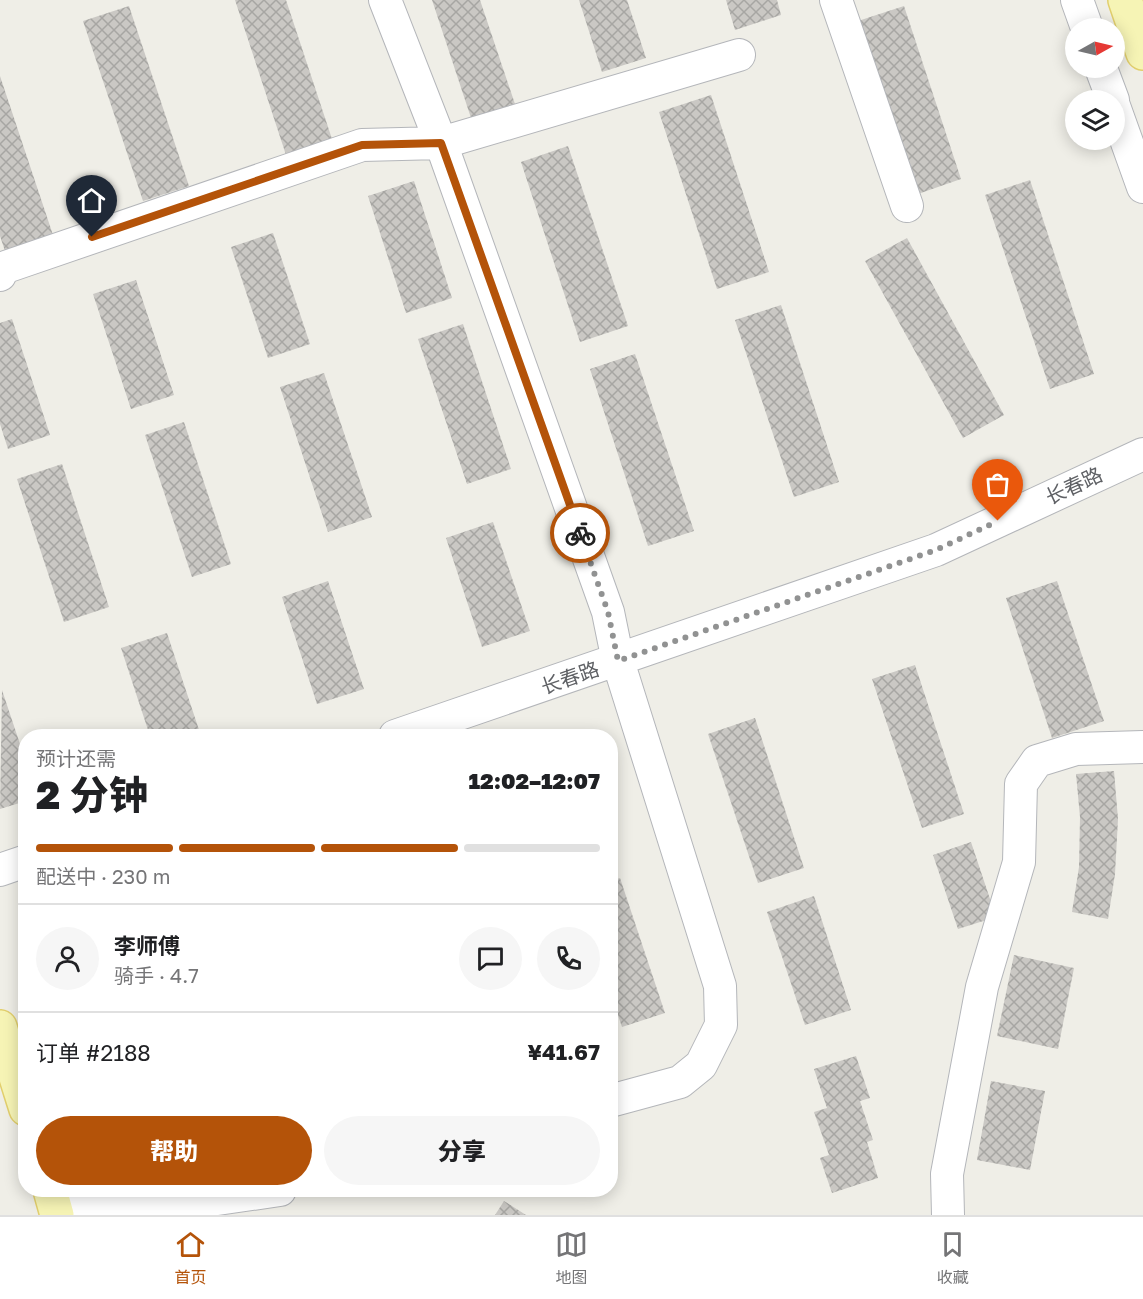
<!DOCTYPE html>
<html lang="zh">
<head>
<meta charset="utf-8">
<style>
	body { margin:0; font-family:"Golos Text","Noto Sans SC",sans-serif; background:#f6f6f6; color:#202124; height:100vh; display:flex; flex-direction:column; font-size:22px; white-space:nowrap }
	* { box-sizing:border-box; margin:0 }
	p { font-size:20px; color:#757577 }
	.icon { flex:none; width:33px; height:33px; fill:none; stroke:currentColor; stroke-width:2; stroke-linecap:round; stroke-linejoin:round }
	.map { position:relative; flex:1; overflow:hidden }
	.sheet { position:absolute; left:18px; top:729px; width:600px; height:468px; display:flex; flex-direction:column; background:#fff; border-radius:24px; box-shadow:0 3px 15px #0003 }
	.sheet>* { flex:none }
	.needle { width:39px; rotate:82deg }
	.fabs { position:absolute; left:1065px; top:18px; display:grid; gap:12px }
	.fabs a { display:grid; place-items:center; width:60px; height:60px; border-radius:50%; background:#fff; box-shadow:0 3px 15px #0003; font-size:30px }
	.pin { position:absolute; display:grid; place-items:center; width:51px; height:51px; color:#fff; margin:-62px -26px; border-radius:50% 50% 50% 0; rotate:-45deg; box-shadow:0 0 6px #0007 }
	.pin .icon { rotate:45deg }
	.courier { position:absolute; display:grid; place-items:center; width:60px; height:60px; margin:-30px; border:4px solid #b45309; border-radius:50%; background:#fff; color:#222; box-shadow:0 2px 8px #0007 }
	.head em { font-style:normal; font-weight:800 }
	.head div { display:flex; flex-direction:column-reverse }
	.head { display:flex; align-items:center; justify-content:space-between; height:102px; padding:0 18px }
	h1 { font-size:39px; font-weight:800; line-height:45px }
	.bar { display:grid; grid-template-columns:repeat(4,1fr); gap:9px 6px; align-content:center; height:72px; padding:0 18px }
	.bar i { height:8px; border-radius:4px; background:#e0e0e0 }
	.bar .selected { background:#b45309 }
	.bar p { grid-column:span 4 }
	.line { display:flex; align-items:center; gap:15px; padding:0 18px; border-top:2px solid #e0e0e0 }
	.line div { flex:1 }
	.round { display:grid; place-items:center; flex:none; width:63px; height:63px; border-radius:32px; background:#f6f6f6 }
	.cta { display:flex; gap:12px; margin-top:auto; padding:12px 18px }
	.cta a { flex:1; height:69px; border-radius:36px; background:#b45309; color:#fff; font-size:24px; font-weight:800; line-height:69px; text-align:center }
	.cta a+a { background:#f6f6f6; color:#202124 }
	.tab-bar { display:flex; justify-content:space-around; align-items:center; height:84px; border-top:2px solid #e0e0e0; background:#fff; font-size:16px; color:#757577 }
	.tab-bar a { display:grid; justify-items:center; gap:3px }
	.tab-bar .selected { color:#b45309 }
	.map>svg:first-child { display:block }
	.building { fill:url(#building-cross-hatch) }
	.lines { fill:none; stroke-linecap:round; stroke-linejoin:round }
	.minor-casing { stroke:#b4b6ba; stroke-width:34 }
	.major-casing { stroke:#e2cf6d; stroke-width:36 }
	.minor { stroke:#fff; stroke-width:32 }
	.major { stroke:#f6f4b5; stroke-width:33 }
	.done { stroke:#919292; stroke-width:6; stroke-dasharray:0 10.8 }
	.route { stroke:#b45309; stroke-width:8 }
	.labels { text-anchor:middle; stroke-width:4.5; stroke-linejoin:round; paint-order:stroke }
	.street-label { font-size:20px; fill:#5f6165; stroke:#fff }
</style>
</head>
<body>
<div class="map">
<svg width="1143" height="1215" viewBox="0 0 1143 1215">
	<defs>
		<pattern id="building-cross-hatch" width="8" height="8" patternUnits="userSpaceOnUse" patternTransform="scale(1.5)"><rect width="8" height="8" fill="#cac8c4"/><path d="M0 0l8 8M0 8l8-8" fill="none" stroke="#a7a6a3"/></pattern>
	</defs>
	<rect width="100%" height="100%" fill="#efeee7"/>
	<!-- building -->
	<path class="building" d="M235,0H286L332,139L286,155Z
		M432,0H480L515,104L471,118Z
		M579,0H627L646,58L602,72Z
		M726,0H777L781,15L735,30Z
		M129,6L189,186L143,201L83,21Z
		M904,6L961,179L915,195L858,21Z
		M0,76L53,235L5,251L0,236Z
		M711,95L769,272L717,289L659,112Z
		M568,146L628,326L580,342L521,162Z
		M1030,180L1094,374L1050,389L985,195Z
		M414,181L452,298L406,313L368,196Z
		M273,233L310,344L268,358L231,247Z
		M907,238L1004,415L963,438L865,261Z
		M136,280L174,395L131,409L93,294Z
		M781,305L839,482L794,497L735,320Z
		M12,319L50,435L8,449L0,424V323Z
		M463,324L511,469L467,484L418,339Z
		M635,354L694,531L648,546L590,369Z
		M324,373L372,517L328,532L280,387Z
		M184,422L231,564L192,577L145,435Z
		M62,464L109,607L64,622L17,479Z
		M493,522L530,631L482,647L446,538Z
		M328,581L364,689L317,704L282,597Z
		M1057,581L1104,721L1052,738L1006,598Z
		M167,633L201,736H150L121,648Z
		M915,665L964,814L922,828L872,679Z
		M2,690L26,762V801L0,809Z
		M755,718L804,868L758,883L708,734Z
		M1114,771L1118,819L1115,874L1108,919L1072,912L1079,867L1080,817L1076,774Z
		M971,842L996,917L958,929L933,855Z
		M620,878L665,1013L622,1027L610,992V881Z
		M814,896L851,1010L805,1025L767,912Z
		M1014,955L1074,968L1058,1049L997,1036Z
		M856,1056L870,1098L860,1101L873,1140L867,1142L878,1178L832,1193L820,1158L829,1155L814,1112L827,1108L814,1069Z
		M991,1081L1045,1091L1030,1170L977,1160Z
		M504,1201L526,1215H495Z"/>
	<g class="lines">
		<defs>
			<path id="minor" d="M385,0L441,143L608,612L618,661L720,986L721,1025L701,1065L680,1082L610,1101
				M836,0L907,206
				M1077,0L1087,28
				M1101,68L1113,100
				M1114,106L1143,187
				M0,275L3,268L362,145L441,143L739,55
				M395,736L936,550L1143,454
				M0,870L26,861
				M57,1211L210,1200L280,1190
				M948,1215L947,1174L982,987L1019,862L1021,784L1037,761L1076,749L1143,747"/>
			<path id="major" d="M1125,0L1143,53
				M0,1027L26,1109
				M50,1190L57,1215"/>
		</defs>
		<!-- minor casing -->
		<use href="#minor" class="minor-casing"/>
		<!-- major casing -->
		<use href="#major" class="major-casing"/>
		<!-- minor -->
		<use href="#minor" class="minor"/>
		<!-- major -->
		<use href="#major" class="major"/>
	</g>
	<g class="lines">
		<!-- done -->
		<path class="done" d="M580,533L608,612L618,661L936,550L998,521"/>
		<!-- route -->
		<path class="route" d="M92,237L362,145L441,143L580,533"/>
	</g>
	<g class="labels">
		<!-- street labels -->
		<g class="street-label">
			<text transform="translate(1074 486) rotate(-25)" y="7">长春路</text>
			<text transform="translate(570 678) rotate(-19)" y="7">长春路</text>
		</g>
	</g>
</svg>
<div class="fabs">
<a><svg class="needle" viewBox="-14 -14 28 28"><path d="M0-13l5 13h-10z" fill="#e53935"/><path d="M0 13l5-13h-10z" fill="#757577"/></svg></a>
<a><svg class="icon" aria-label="layers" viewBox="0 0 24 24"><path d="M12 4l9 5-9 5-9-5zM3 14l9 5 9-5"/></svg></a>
</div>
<div class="pin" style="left:998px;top:521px;background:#ea580c"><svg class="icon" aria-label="bag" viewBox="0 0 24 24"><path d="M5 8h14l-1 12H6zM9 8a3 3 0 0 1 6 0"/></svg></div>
<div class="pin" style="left:92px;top:237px;background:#1f2937"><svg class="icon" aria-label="home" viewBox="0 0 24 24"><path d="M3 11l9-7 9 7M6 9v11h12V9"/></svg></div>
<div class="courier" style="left:580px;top:533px"><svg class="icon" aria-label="bike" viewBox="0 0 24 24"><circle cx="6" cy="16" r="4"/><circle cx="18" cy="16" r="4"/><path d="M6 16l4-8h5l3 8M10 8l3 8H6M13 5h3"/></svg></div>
<section class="sheet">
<div class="head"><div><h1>2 分钟</h1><p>预计还需</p></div><em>12:02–12:07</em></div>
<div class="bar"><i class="selected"></i><i class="selected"></i><i class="selected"></i><i></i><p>配送中 · 230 m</p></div>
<div class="line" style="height:108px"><a class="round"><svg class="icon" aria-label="person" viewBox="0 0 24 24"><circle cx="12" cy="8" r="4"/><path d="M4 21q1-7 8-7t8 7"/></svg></a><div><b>李师傅</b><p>骑手 · 4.7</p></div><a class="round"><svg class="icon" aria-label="chat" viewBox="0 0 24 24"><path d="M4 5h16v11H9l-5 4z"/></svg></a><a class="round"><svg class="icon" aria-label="phone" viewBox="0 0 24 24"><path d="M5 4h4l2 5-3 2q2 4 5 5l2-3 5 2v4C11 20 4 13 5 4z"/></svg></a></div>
<div class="line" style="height:78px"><div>订单 #2188</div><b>¥41.67</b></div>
<div class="cta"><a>帮助</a><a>分享</a></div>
</section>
</div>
<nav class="tab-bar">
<a class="selected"><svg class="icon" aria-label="home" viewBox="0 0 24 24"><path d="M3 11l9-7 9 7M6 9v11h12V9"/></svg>首页</a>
<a><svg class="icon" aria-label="map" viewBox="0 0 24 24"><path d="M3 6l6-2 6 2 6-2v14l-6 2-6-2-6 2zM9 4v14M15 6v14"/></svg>地图</a>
<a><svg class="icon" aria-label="saved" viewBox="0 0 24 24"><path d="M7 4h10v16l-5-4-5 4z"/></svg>收藏</a>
</nav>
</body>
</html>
